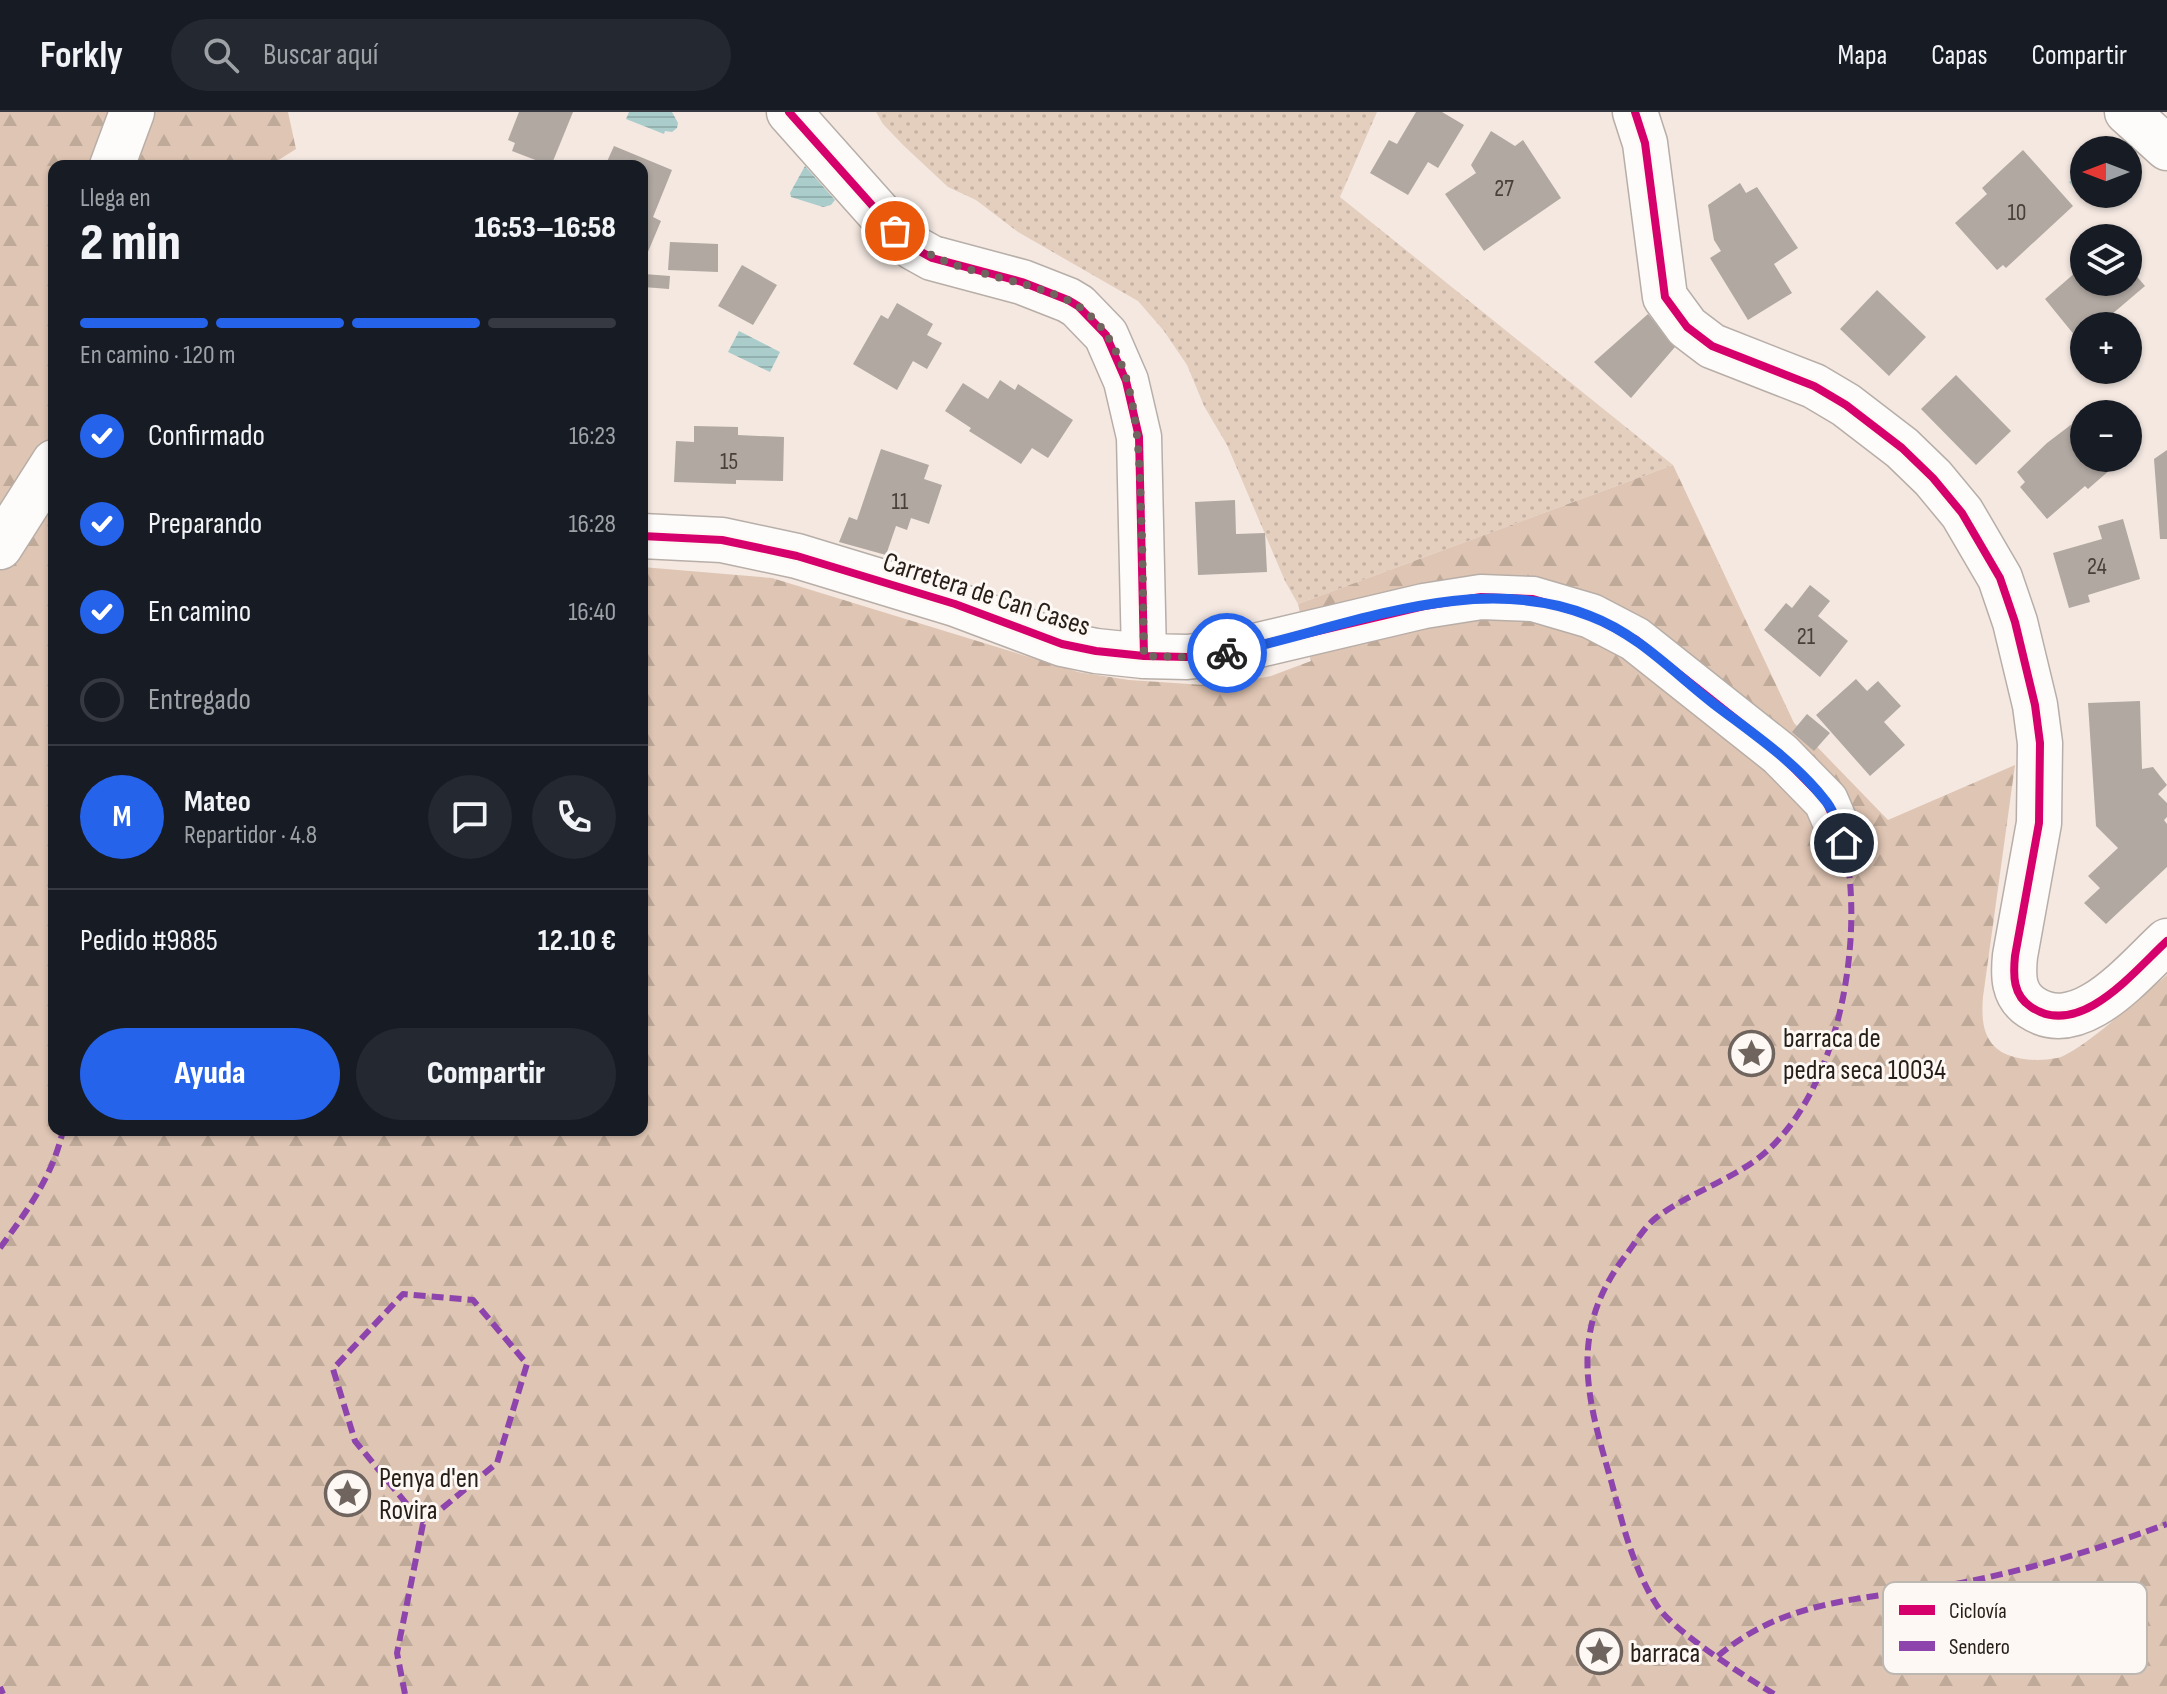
<!DOCTYPE html>
<html lang="es">
<head>
<meta charset="utf-8">
<style>
	body { margin:0; font-family:"Sofia Sans Condensed",sans-serif; background:#242831; color:#f1f3f6; height:100vh; display:flex; flex-direction:column; font-size:30px; white-space:nowrap }
	* { box-sizing:border-box; margin:0 }
	p { font-size:26px; color:#9ea1a6 }
	.icon { flex:none; width:44px; height:44px; fill:none; stroke:currentColor; stroke-width:2; stroke-linecap:round; stroke-linejoin:round }
	.map { position:relative; flex:1; overflow:hidden }
	.details { position:absolute; left:48px; top:48px; width:600px; height:976px; display:flex; flex-direction:column; background:#171b24; border-radius:16px; box-shadow:0 2px 6px #0004 }
	.details>* { flex:none }
	.needle { width:52px; rotate:270deg }
	.buttons { position:absolute; left:2070px; top:24px; display:grid; gap:16px }
	.buttons a { display:grid; place-items:center; width:72px; height:72px; border-radius:50%; background:#171b24; box-shadow:0 2px 6px #0004; font-size:40px }
	.pin { position:absolute; display:grid; place-items:center; width:68px; height:68px; color:#fff; margin:-34px; border:4px solid #fff; border-radius:50%; box-shadow:0 2px 8px #0007 }
	.courier { position:absolute; display:grid; place-items:center; width:80px; height:80px; margin:-40px; border:6px solid #2563eb; border-radius:50%; background:#fff; color:#222; box-shadow:0 2px 10px #0007 }
	.head em { font-style:normal; font-weight:800 }
	.head div { display:flex; flex-direction:column-reverse }
	.head { display:flex; align-items:center; justify-content:space-between; height:136px; padding:0 32px }
	h1 { font-size:52px; font-weight:800; line-height:60px }
	.bar { display:grid; grid-template-columns:repeat(4,1fr); gap:12px 8px; align-content:center; height:96px; padding:0 32px }
	.bar i { height:10px; border-radius:6px; background:#363941 }
	.bar .selected { background:#2563eb }
	.bar p { grid-column:span 4 }
	.line { display:flex; align-items:center; gap:20px; padding:0 32px; border-top:2px solid #363941 }
	.line div { flex:1 }
	.round { display:grid; place-items:center; flex:none; width:84px; height:84px; border-radius:42px; background:#242831 }
	ol { padding:0 32px; list-style:none }
	li { display:flex; align-items:center; gap:24px; height:88px }
	li p { margin-inline-start:auto }
	li .icon { padding:8px; border-radius:50%; background:#2563eb; color:#fff; stroke-width:4 }
	li:last-child { color:#9ea1a6 }
	li i { width:44px; height:44px; border:4px solid #363941; border-radius:50% }
	.primary-button { display:flex; gap:16px; margin-top:auto; padding:16px 32px }
	.primary-button a { flex:1; height:92px; border-radius:48px; background:#2563eb; color:#fff; font-size:32px; font-weight:800; line-height:92px; text-align:center }
	.primary-button a+a { background:#242831; color:#f1f3f6 }
	header { display:flex; align-items:center; gap:48px; box-sizing:border-box; height:112px; padding:0 40px; background:#171b24; border-bottom:2px solid #363941 }
	header strong { font-size:38px }
	nav { display:flex; gap:44px; margin-inline-start:auto; font-size:28px }
	.search { width:560px; height:72px; background:#242831; display:flex; align-items:center; gap:20px; box-sizing:border-box; padding:0 28px; border-radius:44px; color:#9ea1a6; font-size:30px }
	.map>svg:first-child { display:block }
	.grass { fill:url(#grass-dots) }
	.forest { fill:url(#forest-firs) }
	.water { fill:url(#water-rules) }
	.building { fill:#b1a8a2 }
	.lines { fill:none; stroke-linecap:round; stroke-linejoin:round }
	.minor-casing { stroke:#b8aea8; stroke-width:47 }
	.minor { stroke:#fdfcfa; stroke-width:44 }
	.quiet { stroke:#8e44ad; stroke-width:6; stroke-dasharray:12 6; stroke-linecap:butt }
	.cycleway-casing { stroke:#fdf8f4; stroke-width:13 }
	.cycleway { stroke:#d6006c; stroke-width:8 }
	.done { stroke:#6f655e; stroke-width:8; stroke-dasharray:0 14.4 }
	.route { stroke:#2563eb; stroke-width:10 }
	.labels { text-anchor:middle; stroke-width:6; stroke-linejoin:round; paint-order:stroke }
	.number-label { font-size:24px; fill:#4a403a }
	.street-label { font-size:28px; fill:#271e18; stroke:#fdf8f4 }
	.poi-label { font-size:28px; fill:#271e18; stroke:#fdf8f4; text-anchor:start }
	.key { fill:#fdf8f4; stroke:#bdb7b2; stroke-width:2 }
	.key-label { font-size:22px; fill:#271e18 }
</style>
</head>
<body>
<header>
<strong>Forkly</strong>
<div class="search"><svg class="icon" aria-label="search" viewBox="0 0 24 24"><circle cx="10" cy="10" r="6"/><path d="M15 15l6 6"/></svg>Buscar aquí</div>
<nav><a>Mapa</a><a>Capas</a><a>Compartir</a></nav>
</header>
<div class="map">
<svg width="2167" height="1582" viewBox="0 0 2167 1582">
	<defs>
		<pattern id="grass-dots" width="8" height="8" patternUnits="userSpaceOnUse" patternTransform="scale(2)"><rect width="8" height="8" fill="#e4cfbf"/><path d="M2 2h.1M6 6h.1" fill="none" stroke="#c4b1a3" stroke-width="1.8" stroke-linecap="round"/></pattern>
		<pattern id="forest-firs" width="22" height="20" patternUnits="userSpaceOnUse" patternTransform="scale(2)"><rect width="22" height="20" fill="#dfc5b3"/><path d="M5 1l3.5 6h-7zM16 11l3.5 6h-7z" fill="#bfa999"/></pattern>
		<pattern id="water-rules" width="6" height="5" patternUnits="userSpaceOnUse" patternTransform="scale(2)"><rect width="6" height="5" fill="#aacdcb"/><path d="M0 2.5h6" fill="none" stroke="#92b0ae"/></pattern>
	</defs>
	<rect width="100%" height="100%" fill="#f4e8e1"/>
	<!-- grass -->
	<path class="grass" d="M876,0H1377L1340,85L1673,353L1298,492L1285,469L1227,333L1204,294L1187,253L1164,219L1138,189L1018,120L976,88L948,75L903,33L883,12Z"/>
	<!-- forest -->
	<path class="forest" d="M0,0H288L296,37L269,54H54V1018H642V455L772,466L1078,560L1129,568L1220,574L1271,564L1311,549L1298,492L1673,353L1794,611L1888,708L2015,653L1983,885C1981,909 1983,933 2008,943C2023,949 2041,949 2057,946C2079,942 2146,880 2167,863V1582H0Z"/>
	<!-- water -->
	<path class="water" d="M629,0H672L678,11L677,16L672,20L665,19L664,22L626,7Z
		M805,54L835,88L831,93L823,95L791,85L790,81Z
		M2084,56V82H2092L2086,88L2069,70Z
		M739,219L780,240L770,260L728,240Z"/>
	<!-- building -->
	<path class="building" d="M519,0H573L551,54L512,39L515,31L508,28Z
		M1416,0H1442L1464,13L1438,56L1428,50L1408,83L1370,61L1389,28L1397,32Z
		M1491,19L1515,34L1523,28L1561,86L1484,139L1445,82L1476,61L1471,53Z
		M614,34L672,58L653,105L661,109L642,154V54H605Z
		M2023,38L2073,94L2006,156L2003,153L1997,158L1955,111L1987,82L1982,76Z
		M1740,71L1746,81L1757,75L1798,136L1774,152L1792,181L1748,208L1710,146L1721,139L1714,128L1708,93Z
		M670,130L718,132V160L668,158Z
		M742,153L777,173L753,213L718,194Z
		M2084,153V170H2128V154L2145,174L2098,214H2084V226L2080,230L2045,187Z
		M644,162L670,164L669,177L643,175Z
		M1877,178L1926,225L1889,264L1840,217Z
		M897,191L933,212L927,223L942,231L927,257L913,249L897,278L853,252L881,203L888,207Z
		M1648,202L1675,235L1631,286L1594,250Z
		M1956,263L2011,319L1976,353L1921,297Z
		M1000,268L1015,278L1018,272L1073,308L1048,346L1032,336L1021,352L969,319L971,316L945,299L963,271L988,287Z
		M2072,312L2084,326V346H2101L2111,357L2088,377L2085,374L2047,407L2020,375L2025,370L2017,360L2047,331Z
		M694,314L738,315V323L784,325L783,369L736,368V372L674,370L676,329L694,330Z
		M881,337L929,353L924,367L942,373L929,412L911,406L907,418L896,414L886,443L839,430L849,405L857,408Z
		M2167,338V427H2160L2154,347Z
		M1235,388L1236,422L1265,421L1267,460L1198,463L1195,390Z
		M2123,407L2140,467L2088,483L2090,490L2069,496L2053,441L2102,427L2098,414Z
		M1810,473L1830,489L1818,504L1848,529L1820,565L1764,518L1786,491L1792,496Z
		M1856,567L1867,579L1878,569L1901,594L1884,610L1905,633L1870,664L1816,603Z
		M2140,589L2142,657L2153,655L2167,673L2158,682L2167,691V705L2164,708L2167,712V755L2106,812L2084,791L2100,776L2088,764L2118,736L2096,714L2088,591Z
		M1807,602L1830,621L1814,639L1792,620Z"/>
	<g class="lines">
		<defs>
			<path id="minor" d="M789,0L895,119L914,136L932,146L1022,170L1068,188L1078,194L1106,223L1126,269L1139,325L1144,544
				M1635,0L1645,31L1665,185L1687,215L1712,234L1814,274L1846,293L1902,336L1933,366L1962,401L2000,466L2015,510L2035,593L2040,631L2039,711L2015,844C2013,864 2013,883 2031,895C2080,928 2134,859 2167,829
				M2127,0L2167,36
				M112,54L132,0
				M642,424L722,428L797,444L955,492L1062,532L1096,539L1144,544L1187,545L1229,540L1424,494L1481,485L1533,487L1591,504L1635,527L1780,642L1826,689L1844,731
				M0,435L54,350"/>
		</defs>
		<!-- minor casing -->
		<use href="#minor" class="minor-casing"/>
		<!-- minor -->
		<use href="#minor" class="minor"/>
		<!-- quiet -->
		<path class="quiet" d="M0,1136C27,1099 53,1064 63,1018
			M1718,1544C1790,1483 1874,1488 1961,1471C2031,1457 2099,1437 2167,1412
			M0,1575L3,1582
			M405,1582L397,1541L423,1412L497,1351L527,1252L473,1188L403,1182L333,1257L355,1329L423,1412
			M1774,1582C1746,1565 1676,1521 1658,1495C1634,1459 1623,1414 1612,1372C1587,1286 1567,1220 1626,1143C1635,1131 1645,1114 1657,1105C1687,1083 1725,1070 1756,1048C1839,987 1866,825 1844,731"/>
		<defs>
			<path id="cycleway" d="M789,0L895,119L914,136L932,146L1022,170L1068,188L1078,194L1106,223L1126,269L1139,325L1144,544
				M1635,0L1645,31L1665,185L1687,215L1712,234L1814,274L1846,293L1902,336L1933,366L1962,401L2000,466L2015,510L2035,593L2040,631L2039,711L2015,844C2013,864 2013,883 2031,895C2080,928 2134,859 2167,829
				M642,424L722,428L797,444L955,492L1062,532L1096,539L1144,544L1187,545L1229,540L1424,494L1481,485L1533,487L1591,504L1635,527L1780,642L1826,689L1844,731"/>
		</defs>
		<!-- cycleway casing -->
		<use href="#cycleway" class="cycleway-casing"/>
		<!-- cycleway -->
		<use href="#cycleway" class="cycleway"/>
	</g>
	<g class="lines">
		<!-- done -->
		<path class="done" d="M895,119C946,163 1003,160 1063,186C1138,218 1139,329 1141,398C1143,446 1143,495 1144,544L1187,545L1227,541"/>
		<!-- route -->
		<path class="route" d="M1227,541C1344,517 1473,457 1590,504C1638,522 1674,561 1714,592C1752,621 1794,649 1824,687C1834,698 1839,717 1844,731"/>
	</g>
	<!-- icons -->
	<defs>
		<symbol id="sight-ring" viewBox="-11 -11 22 22"><circle r="9.5" fill="#fdf8f4" stroke="#6f655e" stroke-width="1.5"/><path d="M0-6L1.8-2.2L6-1.7L2.9 1.2L3.7 5.4L0 3.3L-3.7 5.4L-2.9 1.2L-6-1.7L-1.8-2.2Z" fill="#6f655e"/></symbol>
	</defs>
	<g fill-rule="evenodd">
		<use href="#sight-ring" x="1726" y="916" width="51" height="51"/>
		<use href="#sight-ring" x="322" y="1356" width="51" height="51"/>
		<use href="#sight-ring" x="1574" y="1514" width="51" height="51"/>
	</g>
	<g class="labels">
		<!-- number labels -->
		<g class="number-label">
			<text x="1504" y="84">27</text>
			<text x="2017" y="108">10</text>
			<text x="729" y="357">15</text>
			<text x="900" y="397">11</text>
			<text x="2097" y="462">24</text>
			<text x="1806" y="532">21</text>
		</g>
		<!-- street labels -->
		<g class="street-label">
			<text transform="translate(987 481) rotate(18)" y="10">Carretera de Can Cases</text>
		</g>
		<!-- poi labels -->
		<g class="poi-label">
			<text x="1783" y="935">barraca de<tspan x="1783" dy="32">pedra seca 10034</tspan></text>
			<text x="379" y="1375">Penya d'en<tspan x="379" dy="32">Rovira</tspan></text>
			<text x="1630" y="1550">barraca</text>
		</g>
	</g>
	<!-- legend -->
	<rect x="1883" y="1470" width="264" height="92" rx="12" class="key"/>
	<rect x="1899" y="1493" width="36" height="10" fill="#d6006c"/>
	<rect x="1899" y="1529" width="36" height="10" fill="#8e44ad"/>
	<g class="key-label">
		<text x="1949" y="1506">Ciclovía</text>
		<text x="1949" y="1542">Sendero</text>
	</g>
</svg>
<div class="buttons">
<a><svg class="needle" viewBox="-14 -14 28 28"><path d="M0-13l5 13h-10z" fill="#e53935"/><path d="M0 13l5-13h-10z" fill="#9ea1a6"/></svg></a>
<a><svg class="icon" aria-label="layers" viewBox="0 0 24 24"><path d="M12 4l9 5-9 5-9-5zM3 14l9 5 9-5"/></svg></a>
<a>+</a>
<a>−</a>
</div>
<div class="pin" style="left:895px;top:119px;background:#ea580c"><svg class="icon" aria-label="bag" viewBox="0 0 24 24"><path d="M5 8h14l-1 12H6zM9 8a3 3 0 0 1 6 0"/></svg></div>
<div class="pin" style="left:1844px;top:731px;background:#1f2937"><svg class="icon" aria-label="home" viewBox="0 0 24 24"><path d="M3 11l9-7 9 7M6 9v11h12V9"/></svg></div>
<div class="courier" style="left:1227px;top:541px"><svg class="icon" aria-label="bike" viewBox="0 0 24 24"><circle cx="6" cy="16" r="4"/><circle cx="18" cy="16" r="4"/><path d="M6 16l4-8h5l3 8M10 8l3 8H6M13 5h3"/></svg></div>
<section class="details">
<div class="head"><div><h1>2 min</h1><p>Llega en</p></div><em>16:53–16:58</em></div>
<div class="bar"><i class="selected"></i><i class="selected"></i><i class="selected"></i><i></i><p>En camino · 120 m</p></div>
<ol>
<li><svg class="icon" aria-label="check" viewBox="0 0 24 24"><path d="M5 12l5 5 9-10"/></svg>Confirmado<p>16:23</p></li>
<li><svg class="icon" aria-label="check" viewBox="0 0 24 24"><path d="M5 12l5 5 9-10"/></svg>Preparando<p>16:28</p></li>
<li><svg class="icon" aria-label="check" viewBox="0 0 24 24"><path d="M5 12l5 5 9-10"/></svg>En camino<p>16:40</p></li>
<li><i></i>Entregado</li>
</ol>
<div class="line" style="height:144px"><b class="round" style="background:#2563eb;color:#fff">M</b><div><b>Mateo</b><p>Repartidor · 4.8</p></div><a class="round"><svg class="icon" aria-label="chat" viewBox="0 0 24 24"><path d="M4 5h16v11H9l-5 4z"/></svg></a><a class="round"><svg class="icon" aria-label="phone" viewBox="0 0 24 24"><path d="M5 4h4l2 5-3 2q2 4 5 5l2-3 5 2v4C11 20 4 13 5 4z"/></svg></a></div>
<div class="line" style="height:104px"><div>Pedido #9885</div><b>12.10 €</b></div>
<div class="primary-button"><a>Ayuda</a><a>Compartir</a></div>
</section>
</div>
</body>
</html>
